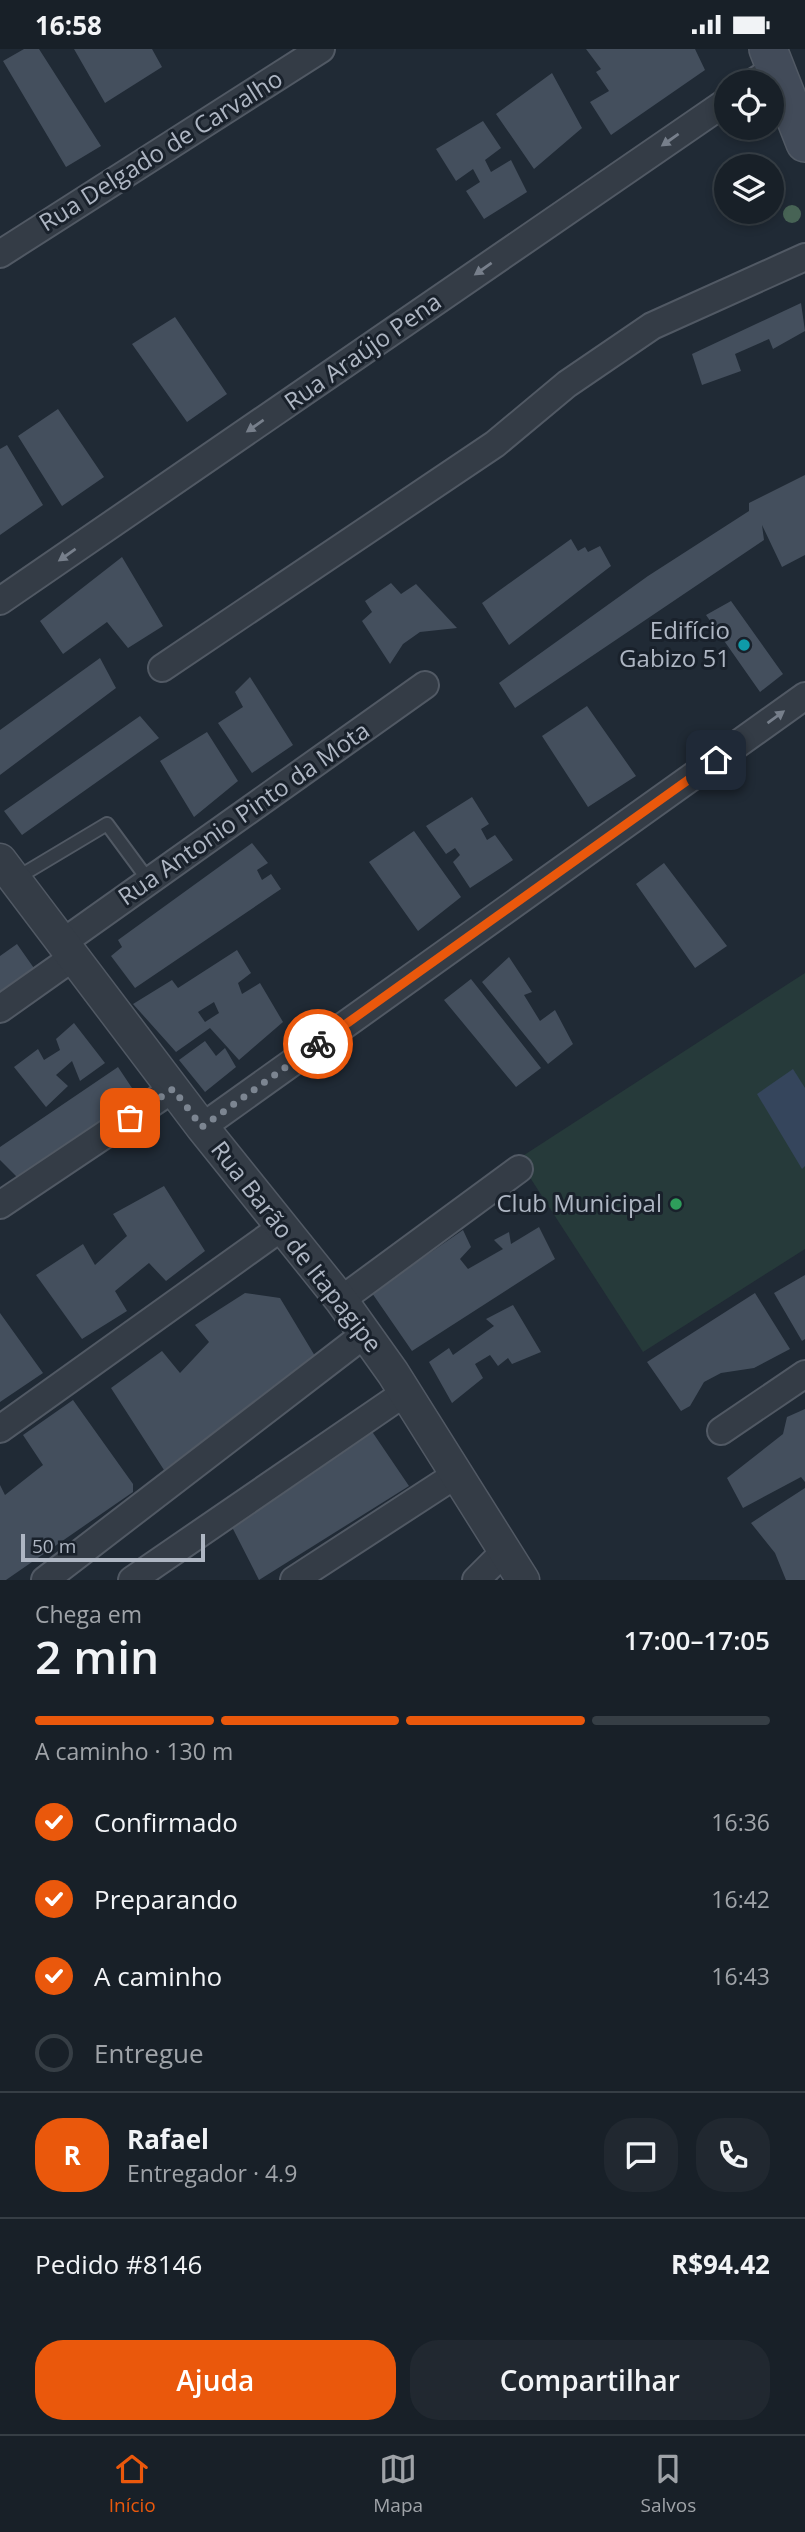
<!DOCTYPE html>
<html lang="pt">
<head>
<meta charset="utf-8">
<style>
	body { margin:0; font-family:"Open Sans",sans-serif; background:#212830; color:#f1f3f6; height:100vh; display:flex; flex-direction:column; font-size:26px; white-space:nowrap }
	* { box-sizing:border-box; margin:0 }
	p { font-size:23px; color:#9fa3a8 }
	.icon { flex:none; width:38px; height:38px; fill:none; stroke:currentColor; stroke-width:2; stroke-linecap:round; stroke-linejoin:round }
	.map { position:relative; height:1531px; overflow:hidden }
	.details { display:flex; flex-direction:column; background:#182028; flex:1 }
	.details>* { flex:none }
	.buttons { position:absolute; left:714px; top:21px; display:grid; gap:14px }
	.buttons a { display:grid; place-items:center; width:70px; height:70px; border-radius:50%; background:#182028; box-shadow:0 4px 10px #0003,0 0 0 2px #363e45; font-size:35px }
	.scale { position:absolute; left:21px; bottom:18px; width:184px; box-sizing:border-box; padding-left:7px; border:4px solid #aeb6c3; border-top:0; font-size:19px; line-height:24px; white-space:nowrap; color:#aeb6c3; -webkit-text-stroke:5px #19212b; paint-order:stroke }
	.pin { position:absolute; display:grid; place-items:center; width:60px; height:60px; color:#fff; margin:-30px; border-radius:14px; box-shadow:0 4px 10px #0006 }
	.courier { position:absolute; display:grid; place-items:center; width:70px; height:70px; margin:-35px; border:5px solid #ea580c; border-radius:50%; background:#fff; color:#222; box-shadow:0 2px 9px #0007 }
	.headline em { font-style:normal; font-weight:600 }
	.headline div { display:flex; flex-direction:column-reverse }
	.headline { display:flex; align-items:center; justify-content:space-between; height:119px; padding:0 35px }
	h1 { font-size:46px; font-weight:600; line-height:52px }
	.bar { display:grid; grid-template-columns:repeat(4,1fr); gap:10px 7px; align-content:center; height:84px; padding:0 35px }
	.bar i { height:9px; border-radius:5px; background:#363e45 }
	.bar .selected { background:#ea580c }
	.bar p { grid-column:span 4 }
	.line { display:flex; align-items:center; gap:18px; padding:0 35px; border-top:2px solid #363e45 }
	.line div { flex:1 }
	.round { display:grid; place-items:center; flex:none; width:74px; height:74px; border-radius:28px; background:#212830 }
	ol { padding:0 35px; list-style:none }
	li { display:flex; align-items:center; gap:21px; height:77px }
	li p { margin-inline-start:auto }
	li .icon { padding:7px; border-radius:50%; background:#ea580c; color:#fff; stroke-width:4 }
	li:last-child { color:#9fa3a8 }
	li i { width:38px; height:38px; border:4px solid #363e45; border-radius:50% }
	.primary-button { display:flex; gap:14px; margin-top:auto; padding:14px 35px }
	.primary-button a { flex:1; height:80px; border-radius:28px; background:#ea580c; color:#fff; font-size:28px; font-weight:600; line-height:80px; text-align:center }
	.primary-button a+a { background:#212830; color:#f1f3f6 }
	.status { display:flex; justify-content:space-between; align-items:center; height:49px; padding:0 35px; background:#182028; direction:ltr }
	.status svg { height:19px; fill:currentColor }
	.tabs { display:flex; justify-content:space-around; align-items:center; height:98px; border-top:2px solid #363e45; background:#182028; font-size:19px; color:#9fa3a8 }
	.tabs a { display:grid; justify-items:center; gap:4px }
	.tabs .selected { color:#ea580c }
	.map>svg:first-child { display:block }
	.green { fill:#263a3a }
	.water { fill:#35455c }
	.building { fill:#444f5d; fill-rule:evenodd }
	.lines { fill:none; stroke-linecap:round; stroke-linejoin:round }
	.service-casing { stroke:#515964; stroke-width:16 }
	.minor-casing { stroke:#515964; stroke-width:30 }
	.tertiary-casing { stroke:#515964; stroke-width:35 }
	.secondary-casing { stroke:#515964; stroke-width:40 }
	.service { stroke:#343c46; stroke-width:12 }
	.minor { stroke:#343c46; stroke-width:26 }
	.tertiary { stroke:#343c46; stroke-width:32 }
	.secondary { stroke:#424b59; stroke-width:37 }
	.tree { fill:#476355 }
	.oneway { fill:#777f8b }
	.done { stroke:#7c8591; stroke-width:7; stroke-dasharray:0 12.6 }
	.route { stroke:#ea580c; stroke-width:9 }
	.culture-dot { fill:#0f9aa8; stroke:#19212b; stroke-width:2.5 }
	.leisure-dot { fill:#2e9e5b; stroke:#19212b; stroke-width:2.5 }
	.labels { text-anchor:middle; stroke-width:6; stroke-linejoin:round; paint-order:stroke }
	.street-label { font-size:24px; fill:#aeb6c3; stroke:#19212b }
	.poi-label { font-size:24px; fill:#aeb6c3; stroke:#19212b; text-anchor:end }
</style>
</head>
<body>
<div class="status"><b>16:58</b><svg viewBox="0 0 49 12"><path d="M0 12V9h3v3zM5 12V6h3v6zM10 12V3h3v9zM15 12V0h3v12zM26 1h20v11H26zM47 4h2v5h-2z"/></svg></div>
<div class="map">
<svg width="805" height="1531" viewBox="0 0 805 1531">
	<rect width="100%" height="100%" fill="#202a35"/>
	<!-- green -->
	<path class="green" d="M805,924V1200L643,1303L518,1110Z"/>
	<!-- water -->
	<path class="water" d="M793,1020L805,1039V1117L802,1120L757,1045Z"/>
	<!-- building -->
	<path class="building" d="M24,0H39L101,97L66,118L3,12Z
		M74,0H152L162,18L105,54Z
		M586,0H695L705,21L611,86L590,53L609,42L596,23L601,20Z
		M552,24L582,79L534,120L496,65Z
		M483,72L501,99L485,111L491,123L511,111L527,143L484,170L466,142L480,133L473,120L456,132L436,100Z
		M801,254L805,282L773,300L769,290L735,305L741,322L702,336L692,305Z
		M175,268L227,345L187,373L132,295Z
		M58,360L104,428L62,457L18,387Z
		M7,396L43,456L0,486V400Z
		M805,426V506L782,518L762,476L764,491L515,659L499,634L648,527L749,462V454Z
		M571,490L578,502L585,498L588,503L600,497L611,517L509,596L482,554Z
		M122,508L163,577L128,599L107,573L63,605L40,572Z
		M391,534L401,545L416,535L457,579L420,583L403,595L390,615L362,572L372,563L365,552Z
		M731,552L783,625L760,643L706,566Z
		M100,609L116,639L0,726V681Z
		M250,628L293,696L252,724L218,674L243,658L235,643Z
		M587,657L636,727L588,758L542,687Z
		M140,667L159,689L22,786L4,762Z
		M207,683L238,732L194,768L160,712Z
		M472,748L489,775L481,780L487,791L495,786L513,811L470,839L453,813L460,806L455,799L446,805L426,777Z
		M414,782L461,848L418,882L369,813Z
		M252,794L268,814L257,821L262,831L271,825L281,840L135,939L111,907L122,898L118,891Z
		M664,814L727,897L695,919L636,835Z
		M17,895L36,922L0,950V907Z
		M237,901L251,924L238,934L242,945L260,934L283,973L239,1011L210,979L176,1003L133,955L172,931L178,939ZM214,953L219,964L205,973L198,963Z
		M509,908L532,943L524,946L540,972L555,961L573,995L548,1015L482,933Z
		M471,930L541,1019L516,1038L444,951Z
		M74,974L105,1014L80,1032L72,1012L56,1026L68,1037L46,1058L14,1018L38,1000L44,1011L60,1001L56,990Z
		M205,992L216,1007L225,999L236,1018L205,1043L179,1011Z
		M118,1018L140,1051L23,1134L0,1111V1098Z
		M164,1137L205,1202L166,1232L149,1214L115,1242L127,1262L82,1290L36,1226L83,1195L95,1216L127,1187L113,1165Z
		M539,1178L555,1210L412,1302L372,1244L463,1181L471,1198L460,1210L468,1220L503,1200L494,1191L509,1183L511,1195Z
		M805,1226V1290L802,1292L774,1244Z
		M245,1244L280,1249L315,1307L164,1421L111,1339L162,1302L180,1324L209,1293L195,1276Z
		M755,1244L790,1300L754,1319L721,1324L704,1333L690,1357L681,1362L647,1313Z
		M513,1256L541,1303L512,1315L508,1309L498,1317L490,1306L475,1315L483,1329L452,1354L429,1313L449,1299L453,1306L494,1277L486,1270Z
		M0,1264L43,1324L0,1353Z
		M73,1351L133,1435V1443L6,1531H0V1436L5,1446L43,1416L23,1386Z
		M805,1360V1433L801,1428L743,1459L727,1429L783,1385L787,1368Z
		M371,1381L409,1437L259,1531L232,1478Z
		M805,1439V1531H786L775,1504L751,1474Z"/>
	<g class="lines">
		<defs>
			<path id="service" d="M15,830L107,775L149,832"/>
			<path id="minor" d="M754,33L776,19
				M0,205L321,0
				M0,552L726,53
				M162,619L495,395L567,335L652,277L805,208
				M62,894L425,636
				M0,960L72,909
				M202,1078L805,647
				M0,1156L173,1040
				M341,1251L519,1120
				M0,1380L282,1178
				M721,1382L805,1325
				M45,1531L365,1285
				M132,1531L406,1343
				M294,1531L457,1425
				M476,1531L505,1502"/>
			<path id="tertiary" d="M0,811L202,1078L341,1251L393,1324L523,1531"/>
			<path id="secondary" d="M768,0L805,94"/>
		</defs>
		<!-- service casing -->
		<use href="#service" class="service-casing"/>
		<!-- minor casing -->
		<use href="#minor" class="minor-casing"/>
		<!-- tertiary casing -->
		<use href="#tertiary" class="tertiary-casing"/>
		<!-- secondary casing -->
		<use href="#secondary" class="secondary-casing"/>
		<!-- service -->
		<use href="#service" class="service"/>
		<!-- minor -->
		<use href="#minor" class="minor"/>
		<!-- tertiary -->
		<use href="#tertiary" class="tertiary"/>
		<!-- secondary -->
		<use href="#secondary" class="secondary"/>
	</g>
	<!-- trees -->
	<circle class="tree" cx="792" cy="165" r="9"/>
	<!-- one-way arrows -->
	<defs><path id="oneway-solid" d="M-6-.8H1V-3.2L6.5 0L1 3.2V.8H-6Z" transform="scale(1.75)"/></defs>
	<g class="oneway">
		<use href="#oneway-solid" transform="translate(670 91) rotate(145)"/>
		<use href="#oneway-solid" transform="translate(483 220) rotate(145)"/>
		<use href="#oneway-solid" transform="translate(255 377) rotate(145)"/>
		<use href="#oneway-solid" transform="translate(67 506) rotate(145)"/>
		<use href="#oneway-solid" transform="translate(776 668) rotate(-36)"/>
	</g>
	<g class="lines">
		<!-- done -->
		<path class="done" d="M130,1069L173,1040L202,1078L318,995"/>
		<!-- route -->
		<path class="route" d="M318,995L716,711"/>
	</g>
	<!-- markers -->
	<circle class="culture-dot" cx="744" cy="596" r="7"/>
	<circle class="leisure-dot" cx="676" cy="1155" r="7"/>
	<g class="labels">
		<!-- street labels -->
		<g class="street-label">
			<text transform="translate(161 102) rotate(-32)" y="8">Rua Delgado de Carvalho</text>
			<text transform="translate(363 303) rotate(-35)" y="8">Rua Araújo Pena</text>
			<text transform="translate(244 765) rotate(-35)" y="8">Rua Antonio Pinto da Mota</text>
			<text transform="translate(296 1198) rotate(52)" y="8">Rua Barão de Itapagipe</text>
		</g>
		<!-- poi labels -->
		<g class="poi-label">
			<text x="730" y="590">Edifício<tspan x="730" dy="28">Gabizo 51</tspan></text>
			<text x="662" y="1163">Club Municipal</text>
		</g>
	</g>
</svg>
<div class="buttons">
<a><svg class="icon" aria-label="locate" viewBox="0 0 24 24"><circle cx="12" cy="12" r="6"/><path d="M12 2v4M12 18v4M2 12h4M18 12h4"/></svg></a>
<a><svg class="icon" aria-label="layers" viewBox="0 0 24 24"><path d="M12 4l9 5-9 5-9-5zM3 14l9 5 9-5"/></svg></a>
</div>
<div class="scale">50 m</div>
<div class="pin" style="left:130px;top:1069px;background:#ea580c"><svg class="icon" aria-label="bag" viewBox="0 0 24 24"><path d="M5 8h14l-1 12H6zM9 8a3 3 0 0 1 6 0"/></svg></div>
<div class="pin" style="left:716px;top:711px;background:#1f2937"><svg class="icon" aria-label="home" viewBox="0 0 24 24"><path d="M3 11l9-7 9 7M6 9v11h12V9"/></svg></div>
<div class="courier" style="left:318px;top:995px"><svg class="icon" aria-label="bike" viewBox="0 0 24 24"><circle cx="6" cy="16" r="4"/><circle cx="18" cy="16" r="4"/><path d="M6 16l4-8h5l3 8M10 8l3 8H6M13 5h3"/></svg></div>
</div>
<section class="details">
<div class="headline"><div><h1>2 min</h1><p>Chega em</p></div><em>17:00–17:05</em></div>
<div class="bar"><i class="selected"></i><i class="selected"></i><i class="selected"></i><i></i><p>A caminho · 130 m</p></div>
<ol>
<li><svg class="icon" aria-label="check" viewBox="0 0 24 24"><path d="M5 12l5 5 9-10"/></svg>Confirmado<p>16:36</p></li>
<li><svg class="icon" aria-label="check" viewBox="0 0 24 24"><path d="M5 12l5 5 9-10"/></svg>Preparando<p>16:42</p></li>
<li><svg class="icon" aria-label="check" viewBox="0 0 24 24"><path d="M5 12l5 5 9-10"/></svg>A caminho<p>16:43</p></li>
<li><i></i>Entregue</li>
</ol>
<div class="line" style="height:126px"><b class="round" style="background:#ea580c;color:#fff">R</b><div><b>Rafael</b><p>Entregador · 4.9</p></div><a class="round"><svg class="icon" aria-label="chat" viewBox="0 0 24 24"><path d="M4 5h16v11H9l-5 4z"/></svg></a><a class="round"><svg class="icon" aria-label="phone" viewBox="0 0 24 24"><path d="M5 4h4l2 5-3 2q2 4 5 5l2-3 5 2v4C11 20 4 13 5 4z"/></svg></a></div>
<div class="line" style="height:91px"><div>Pedido #8146</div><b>R$94.42</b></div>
<div class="primary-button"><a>Ajuda</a><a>Compartilhar</a></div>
</section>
<nav class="tabs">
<a class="selected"><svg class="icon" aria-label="home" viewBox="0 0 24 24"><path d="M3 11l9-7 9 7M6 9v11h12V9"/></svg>Início</a>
<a><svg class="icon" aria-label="map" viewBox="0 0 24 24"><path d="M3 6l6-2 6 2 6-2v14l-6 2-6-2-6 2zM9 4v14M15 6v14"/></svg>Mapa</a>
<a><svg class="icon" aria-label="saved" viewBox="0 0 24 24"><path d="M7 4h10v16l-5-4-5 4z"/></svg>Salvos</a>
</nav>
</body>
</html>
